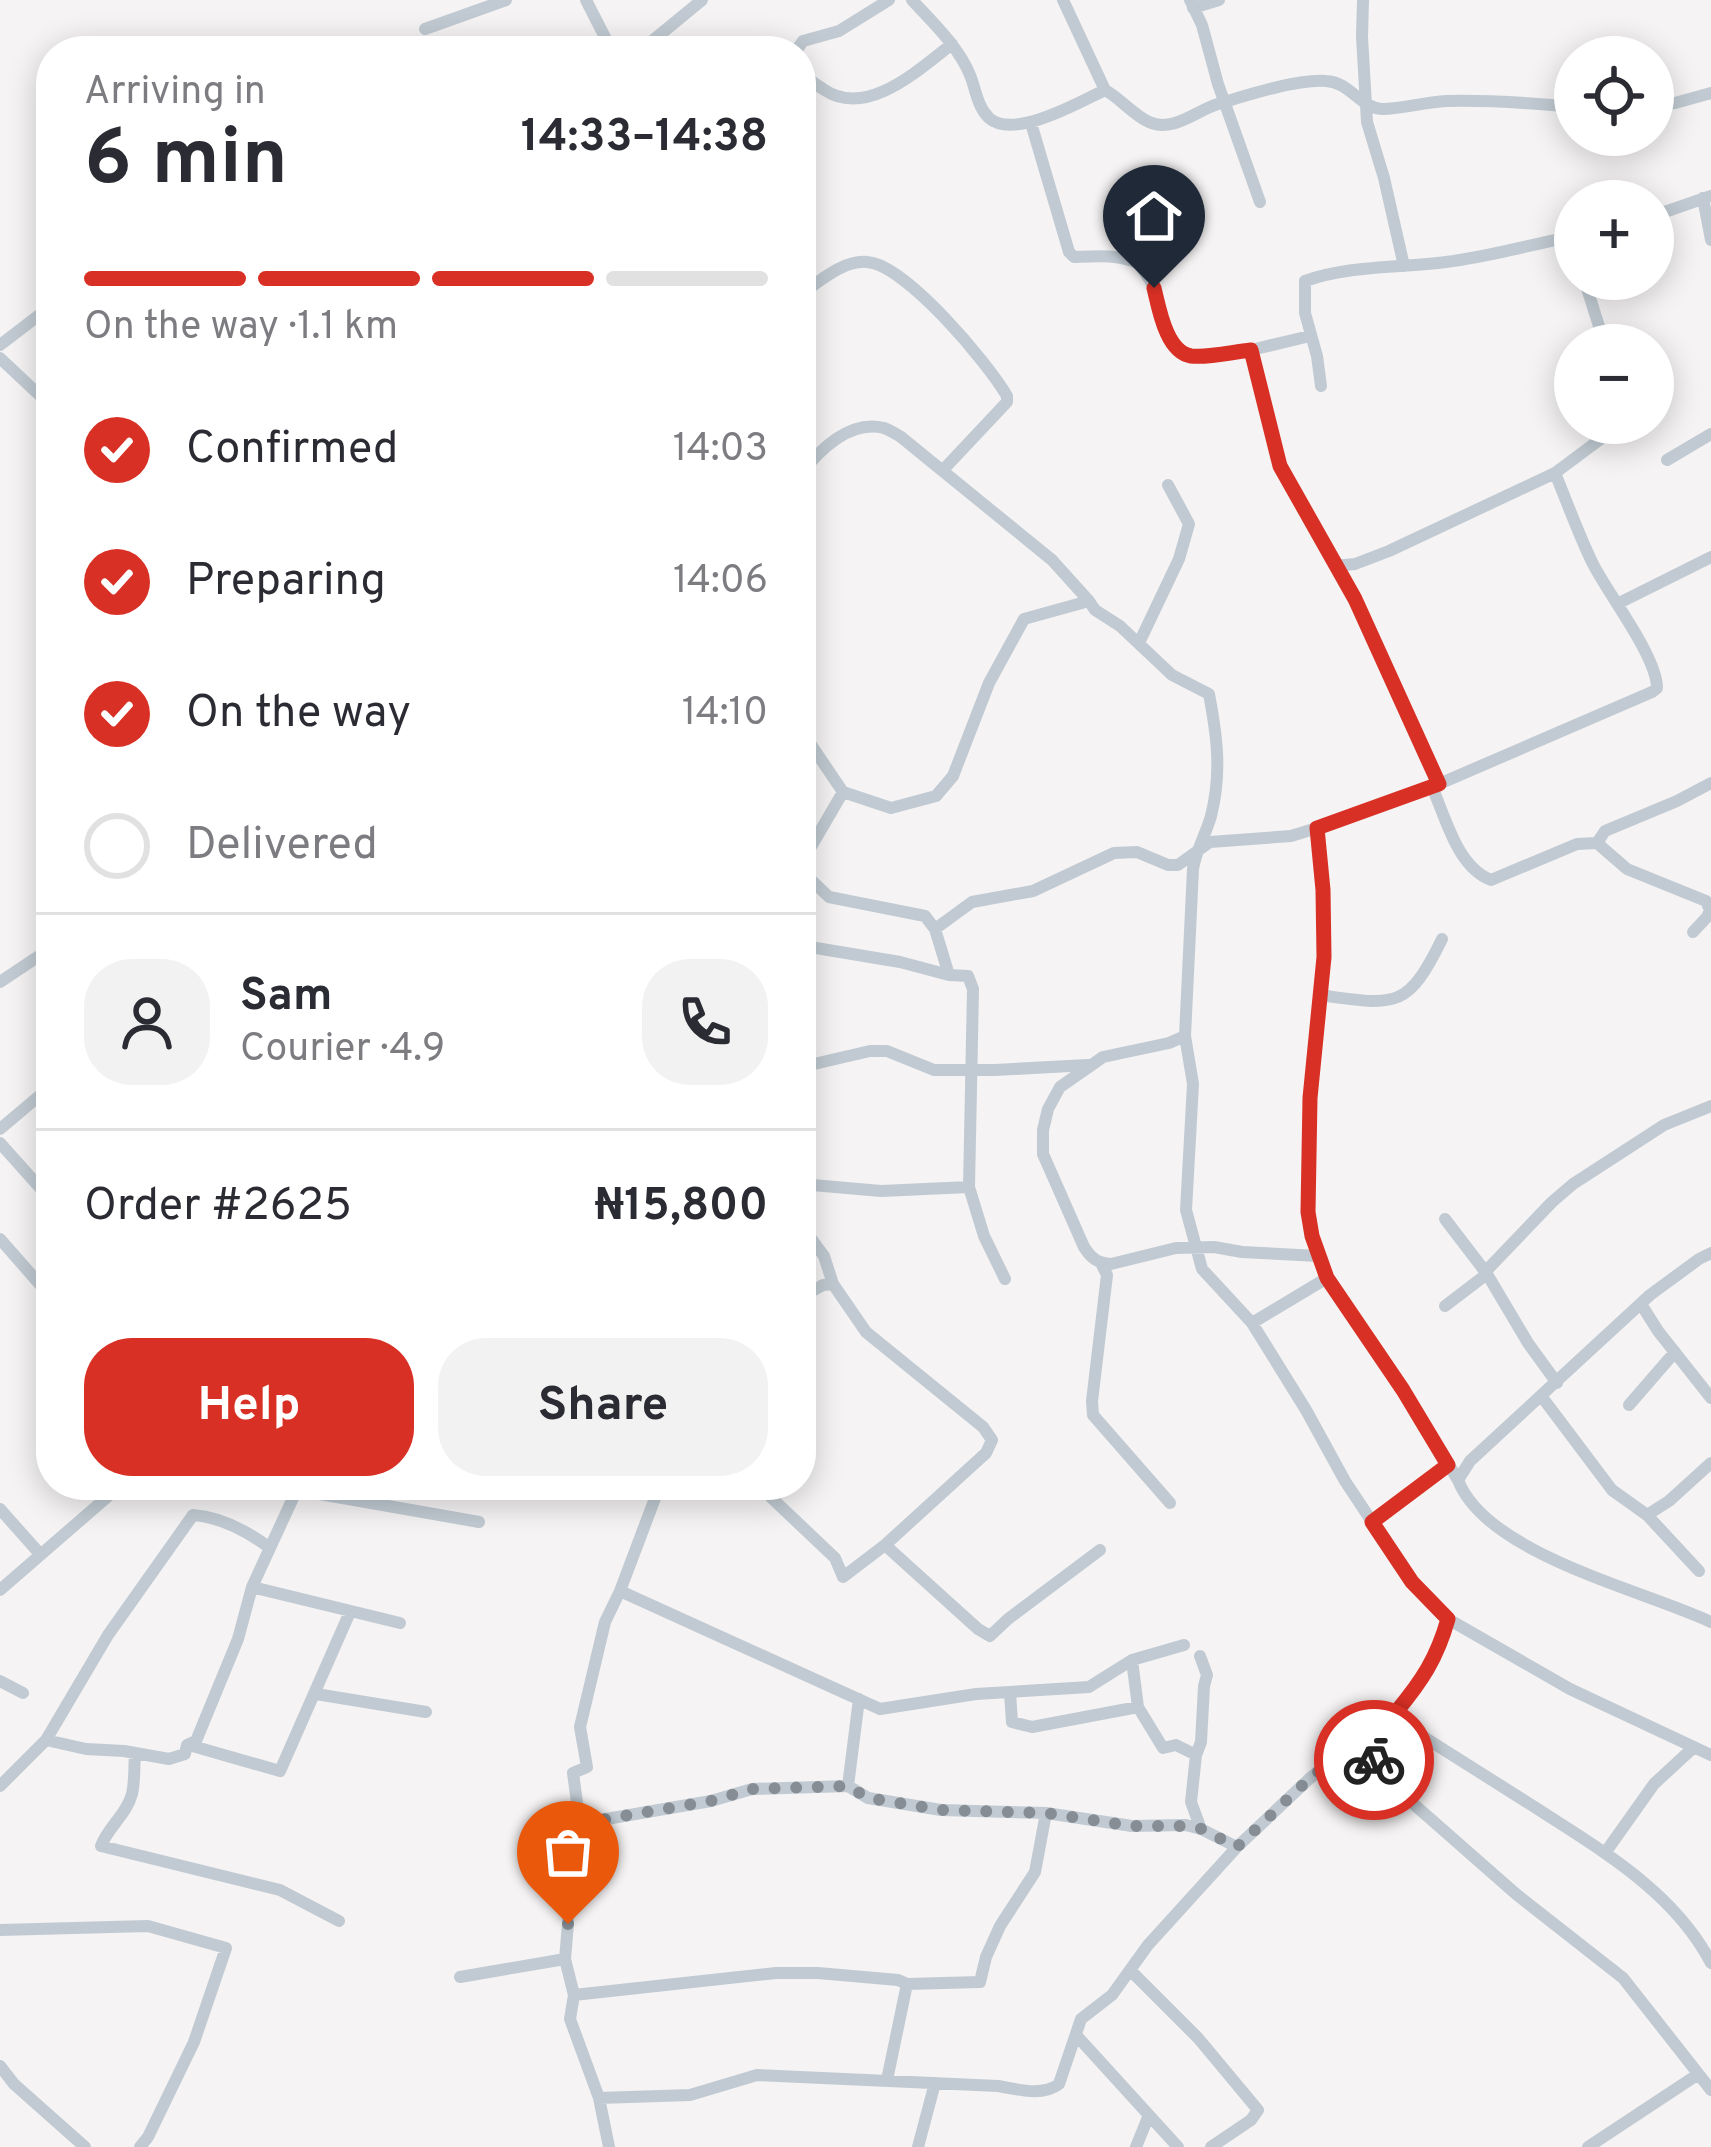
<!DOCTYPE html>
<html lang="en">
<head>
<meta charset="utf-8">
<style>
	body { margin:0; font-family:Overpass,sans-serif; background:#f2f2f3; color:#2b2b33; height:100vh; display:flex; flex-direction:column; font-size:45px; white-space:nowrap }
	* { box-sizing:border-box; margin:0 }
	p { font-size:39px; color:#7c7c81 }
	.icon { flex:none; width:66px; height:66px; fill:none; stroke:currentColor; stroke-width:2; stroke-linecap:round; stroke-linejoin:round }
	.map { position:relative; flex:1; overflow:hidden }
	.panel { position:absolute; left:36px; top:36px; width:780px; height:1464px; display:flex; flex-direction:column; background:#fff; border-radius:48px; box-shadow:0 6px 30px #0003 }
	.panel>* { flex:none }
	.fabs { position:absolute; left:1554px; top:36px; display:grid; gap:24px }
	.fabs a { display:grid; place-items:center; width:120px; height:120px; border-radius:50%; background:#fff; box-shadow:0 6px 30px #0003; font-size:60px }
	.pin { position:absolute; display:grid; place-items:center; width:102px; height:102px; color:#fff; margin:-123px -51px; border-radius:50% 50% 50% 0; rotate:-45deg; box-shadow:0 0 12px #0007 }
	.pin .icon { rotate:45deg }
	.courier { position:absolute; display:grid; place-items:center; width:120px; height:120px; margin:-60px; border:9px solid #d93025; border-radius:50%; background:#fff; color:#222; box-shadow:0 3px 15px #0007 }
	.headline em { font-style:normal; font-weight:700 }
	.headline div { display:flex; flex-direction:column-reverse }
	.headline { display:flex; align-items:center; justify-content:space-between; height:204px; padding:0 48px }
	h1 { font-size:78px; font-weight:700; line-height:90px }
	.bar { display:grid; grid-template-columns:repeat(4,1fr); gap:18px 12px; align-content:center; height:144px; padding:0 48px }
	.bar i { height:15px; border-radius:9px; background:#e1e1e2 }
	.bar .current { background:#d93025 }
	.bar p { grid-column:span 4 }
	.line { display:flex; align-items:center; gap:30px; padding:0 48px; border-top:3px solid #e1e1e2 }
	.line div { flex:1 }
	.round { display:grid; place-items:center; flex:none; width:126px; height:126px; border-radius:48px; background:#f2f2f3 }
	ol { padding:0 48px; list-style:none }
	li { display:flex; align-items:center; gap:36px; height:132px }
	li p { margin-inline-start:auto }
	li .icon { padding:12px; border-radius:50%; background:#d93025; color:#fff; stroke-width:4 }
	li:last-child { color:#7c7c81 }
	li i { width:66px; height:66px; border:6px solid #e1e1e2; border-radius:50% }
	.primary-button { display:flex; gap:24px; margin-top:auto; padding:24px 48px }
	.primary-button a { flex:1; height:138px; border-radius:48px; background:#d93025; color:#fff; font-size:48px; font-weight:700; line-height:138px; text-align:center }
	.primary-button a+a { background:#f2f2f3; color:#2b2b33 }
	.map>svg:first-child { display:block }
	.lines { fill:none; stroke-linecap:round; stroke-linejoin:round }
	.street { stroke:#c1cad2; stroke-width:12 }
	.done { stroke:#868d94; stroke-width:12; stroke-dasharray:0 21.6 }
	.route { stroke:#d93025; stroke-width:15 }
</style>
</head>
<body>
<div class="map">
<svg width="1711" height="2147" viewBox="0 0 1711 2147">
	<rect width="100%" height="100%" fill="#f5f3f3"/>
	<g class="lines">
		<!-- street -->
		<path class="street" d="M586,0L612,51
			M912,0C933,23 958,46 970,75C976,90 977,106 989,118C1014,140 1080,102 1105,90C1120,98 1133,115 1149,122C1173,133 1197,110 1218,104C1247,95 1297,79 1326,81C1350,82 1360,108 1382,109C1403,109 1425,102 1446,101C1490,100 1532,103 1575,107
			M1063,0L1105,90
			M1190,0L1202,25L1218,84L1260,202
			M1363,0L1362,37L1367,122L1384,178L1404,266
			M1193,8L1219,0
			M425,29L506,0
			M640,51L702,0
			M796,51L803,41L839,31L889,0
			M801,70C807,79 814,83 823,89C866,119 917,71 952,44
			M1653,105L1675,103L1711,93
			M1031,123L1069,252L1074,257C1097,256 1116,254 1138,263C1144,271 1151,280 1155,290C1163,314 1164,351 1195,356L1251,350L1310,336
			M1703,198L1711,240
			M1653,216L1711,196
			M1584,279L1605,345
			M801,294C820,281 843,260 867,262C905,264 988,363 1007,396V402L943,470
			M0,345L51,306
			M1251,350L1280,466L1355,599L1439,784
			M0,358L51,406
			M1321,386L1317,356L1305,313V281C1349,265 1400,268 1446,262C1489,257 1532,244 1575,236
			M1653,401L1658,397
			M1667,460L1711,434
			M801,473C820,450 850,419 884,428C890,430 896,434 901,437L1052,560L1089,601L1095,610L1120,626L1172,675L1209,694C1217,736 1222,773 1211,816C1206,834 1196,850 1193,869L1185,1036L1169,1043L1103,1057L1060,1087L1048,1109L1043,1130V1154L1084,1247C1091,1258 1097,1263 1111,1264L1176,1248L1214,1247L1242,1252L1318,1256
			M1335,566L1355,564L1389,551L1555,473L1622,423
			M1619,603L1711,557
			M1139,643L1179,559L1189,524L1168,485
			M801,730L843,792L891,808L936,796L953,776L989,683L1024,619L1089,601
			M1432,787C1446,818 1457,867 1491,880L1577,844L1597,843L1605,831L1677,801L1711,783
			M843,792L805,857L808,877L829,897L925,916L935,929
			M1317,828L1323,889L1324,957L1311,1098L1308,1212L1312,1236L1327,1278L1403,1390L1458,1480C1486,1554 1643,1590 1711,1622
			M1597,843L1627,869L1706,901L1710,910L1707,917L1693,932
			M801,949L810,947L900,962L949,975L935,929L972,902L1033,891L1114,853L1137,852L1168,865H1178L1210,842L1291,836L1317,828L1439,784L1652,692L1657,688C1657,656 1607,593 1592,562C1578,533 1567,502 1555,473
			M949,975L968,976L973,989L969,1187L984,1236L1005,1279
			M0,982L51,948
			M1319,995C1395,1005 1407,1011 1442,939
			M1185,1036L1193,1084L1186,1210L1202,1269L1252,1323L1306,1410L1345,1481L1412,1582L1448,1619L1570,1689L1711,1755
			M801,1067L870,1051H887L934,1070H995L1088,1065
			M0,1129L51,1086
			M0,1143L51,1200
			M801,1184L881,1191L969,1187
			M1445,1219L1487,1274L1445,1306
			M801,1225L824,1256L833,1284L823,1285L801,1297
			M0,1239L51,1297
			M1101,1263L1107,1275L1092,1401L1093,1415L1170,1503
			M1641,1304L1658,1331L1711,1398
			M1252,1323L1327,1278
			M1557,1383L1528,1343L1487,1274V1270L1552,1202L1573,1184L1664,1125L1711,1106
			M1542,1397L1612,1490L1647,1515L1699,1571
			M1629,1405L1675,1352
			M1458,1480L1470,1461L1650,1295L1699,1259L1711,1253
			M758,1485L835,1558L843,1577L885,1545L986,1453L992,1440L983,1427L866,1332L833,1284
			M297,1490L479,1522
			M0,1509L40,1554
			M1647,1515L1669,1501L1711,1463
			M1372,1522L1448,1465
			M885,1545L978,1629L990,1636L1008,1619L1100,1550
			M252,1587L400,1623
			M0,1590L121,1485
			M620,1591L660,1485
			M1132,1660L1138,1707L1163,1748L1176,1745L1196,1755L1191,1802L1201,1829
			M0,1681L23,1693
			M1010,1693L1012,1722L1032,1727L1138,1707
			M316,1694L426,1712
			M1400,1722C1445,1750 1489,1778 1533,1806C1599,1849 1674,1891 1711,1963
			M46,1740L86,1749L124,1751L169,1759L185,1754L187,1745L196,1741L238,1639L252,1587L299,1485
			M189,1745L280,1771L350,1612
			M135,1753C134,1766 135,1781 132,1794C127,1814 108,1827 101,1846L280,1890L339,1921
			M1196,1755L1201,1742L1204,1686L1207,1675L1200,1656
			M1368,1764L1516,1894L1623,1978L1711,2090
			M0,1786L46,1740L108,1635L193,1515C222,1517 247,1531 270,1548
			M848,1786L859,1699
			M577,1824L578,1810L573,1773L587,1767L580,1727L605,1622L620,1591L880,1709L976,1694L1089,1687L1132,1660L1184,1645
			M1605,1853L1654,1784L1694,1747
			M0,1930L148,1926L226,1948L194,2042L148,2137L140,2147
			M565,1959L568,1924V1860L577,1824L711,1801L752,1789L848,1786L868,1798L941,1810L1046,1813L1132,1826L1186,1825L1201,1829L1237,1847
			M1130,1970L1198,2038L1258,2110L1251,2120L1211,2147
			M460,1977L565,1959L574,1995L570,2019L599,2098L609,2147
			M574,1995L776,1973H818L898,1980L907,1984L980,1982L986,1957L1000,1926L1035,1872L1046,1813
			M1076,2035L1178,2147
			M0,2066L14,2084L85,2147
			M887,2080L907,1984
			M599,2098L690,2095L757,2075L998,2086C1017,2089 1042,2097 1059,2084L1081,2019L1112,1995L1148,1945L1237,1847L1309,1779L1344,1751L1368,1764L1406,1739L1397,1711C1422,1681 1437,1658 1448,1619
			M918,2147L935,2083
			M1136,2147L1149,2115
			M1588,2147L1697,2075"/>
	</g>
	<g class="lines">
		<!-- done -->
		<path class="done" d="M568,1924V1860L577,1824L711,1801L752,1789L848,1786L868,1798L941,1810L1046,1813L1132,1826H1186L1202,1829L1237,1847L1309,1779L1344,1751L1368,1764L1374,1760"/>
		<!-- route -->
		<path class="route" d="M1154,288C1159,308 1166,352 1191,356C1209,358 1232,352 1251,350L1280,466L1355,599L1439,784L1317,828L1323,890L1324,957L1310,1098L1308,1212L1312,1236L1327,1278L1403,1390L1448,1465L1372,1522L1412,1582L1448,1619C1437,1658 1422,1681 1396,1712L1406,1739L1374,1760"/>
	</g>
</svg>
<div class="fabs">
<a><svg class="icon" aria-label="locate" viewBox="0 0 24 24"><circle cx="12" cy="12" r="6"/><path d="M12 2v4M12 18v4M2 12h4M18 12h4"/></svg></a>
<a>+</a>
<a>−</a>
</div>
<div class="pin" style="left:568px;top:1924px;background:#ea580c"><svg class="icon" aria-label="bag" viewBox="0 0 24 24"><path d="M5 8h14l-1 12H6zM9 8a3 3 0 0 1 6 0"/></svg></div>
<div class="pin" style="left:1154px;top:288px;background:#1f2937"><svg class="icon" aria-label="home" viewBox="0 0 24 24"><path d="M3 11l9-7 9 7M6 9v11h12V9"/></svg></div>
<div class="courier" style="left:1374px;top:1760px"><svg class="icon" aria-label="bike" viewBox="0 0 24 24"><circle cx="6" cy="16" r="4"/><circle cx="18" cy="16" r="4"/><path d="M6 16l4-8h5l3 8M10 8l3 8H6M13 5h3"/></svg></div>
<section class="panel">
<div class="headline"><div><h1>6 min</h1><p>Arriving in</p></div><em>14:33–14:38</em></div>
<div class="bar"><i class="current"></i><i class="current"></i><i class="current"></i><i></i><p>On the way · 1.1 km</p></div>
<ol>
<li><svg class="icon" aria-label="check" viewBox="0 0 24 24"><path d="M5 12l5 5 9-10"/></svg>Confirmed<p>14:03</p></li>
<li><svg class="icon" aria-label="check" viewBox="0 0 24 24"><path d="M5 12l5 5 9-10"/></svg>Preparing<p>14:06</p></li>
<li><svg class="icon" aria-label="check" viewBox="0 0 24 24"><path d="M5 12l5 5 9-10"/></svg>On the way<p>14:10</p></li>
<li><i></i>Delivered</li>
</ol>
<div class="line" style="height:216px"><a class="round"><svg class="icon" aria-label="person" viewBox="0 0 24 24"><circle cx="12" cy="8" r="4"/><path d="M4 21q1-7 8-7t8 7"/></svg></a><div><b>Sam</b><p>Courier · 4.9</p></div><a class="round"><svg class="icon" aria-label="phone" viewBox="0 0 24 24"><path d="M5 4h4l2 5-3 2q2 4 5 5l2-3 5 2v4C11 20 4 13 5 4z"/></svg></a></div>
<div class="line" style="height:156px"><div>Order #2625</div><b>₦15,800</b></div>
<div class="primary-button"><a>Help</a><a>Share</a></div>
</section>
</div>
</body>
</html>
